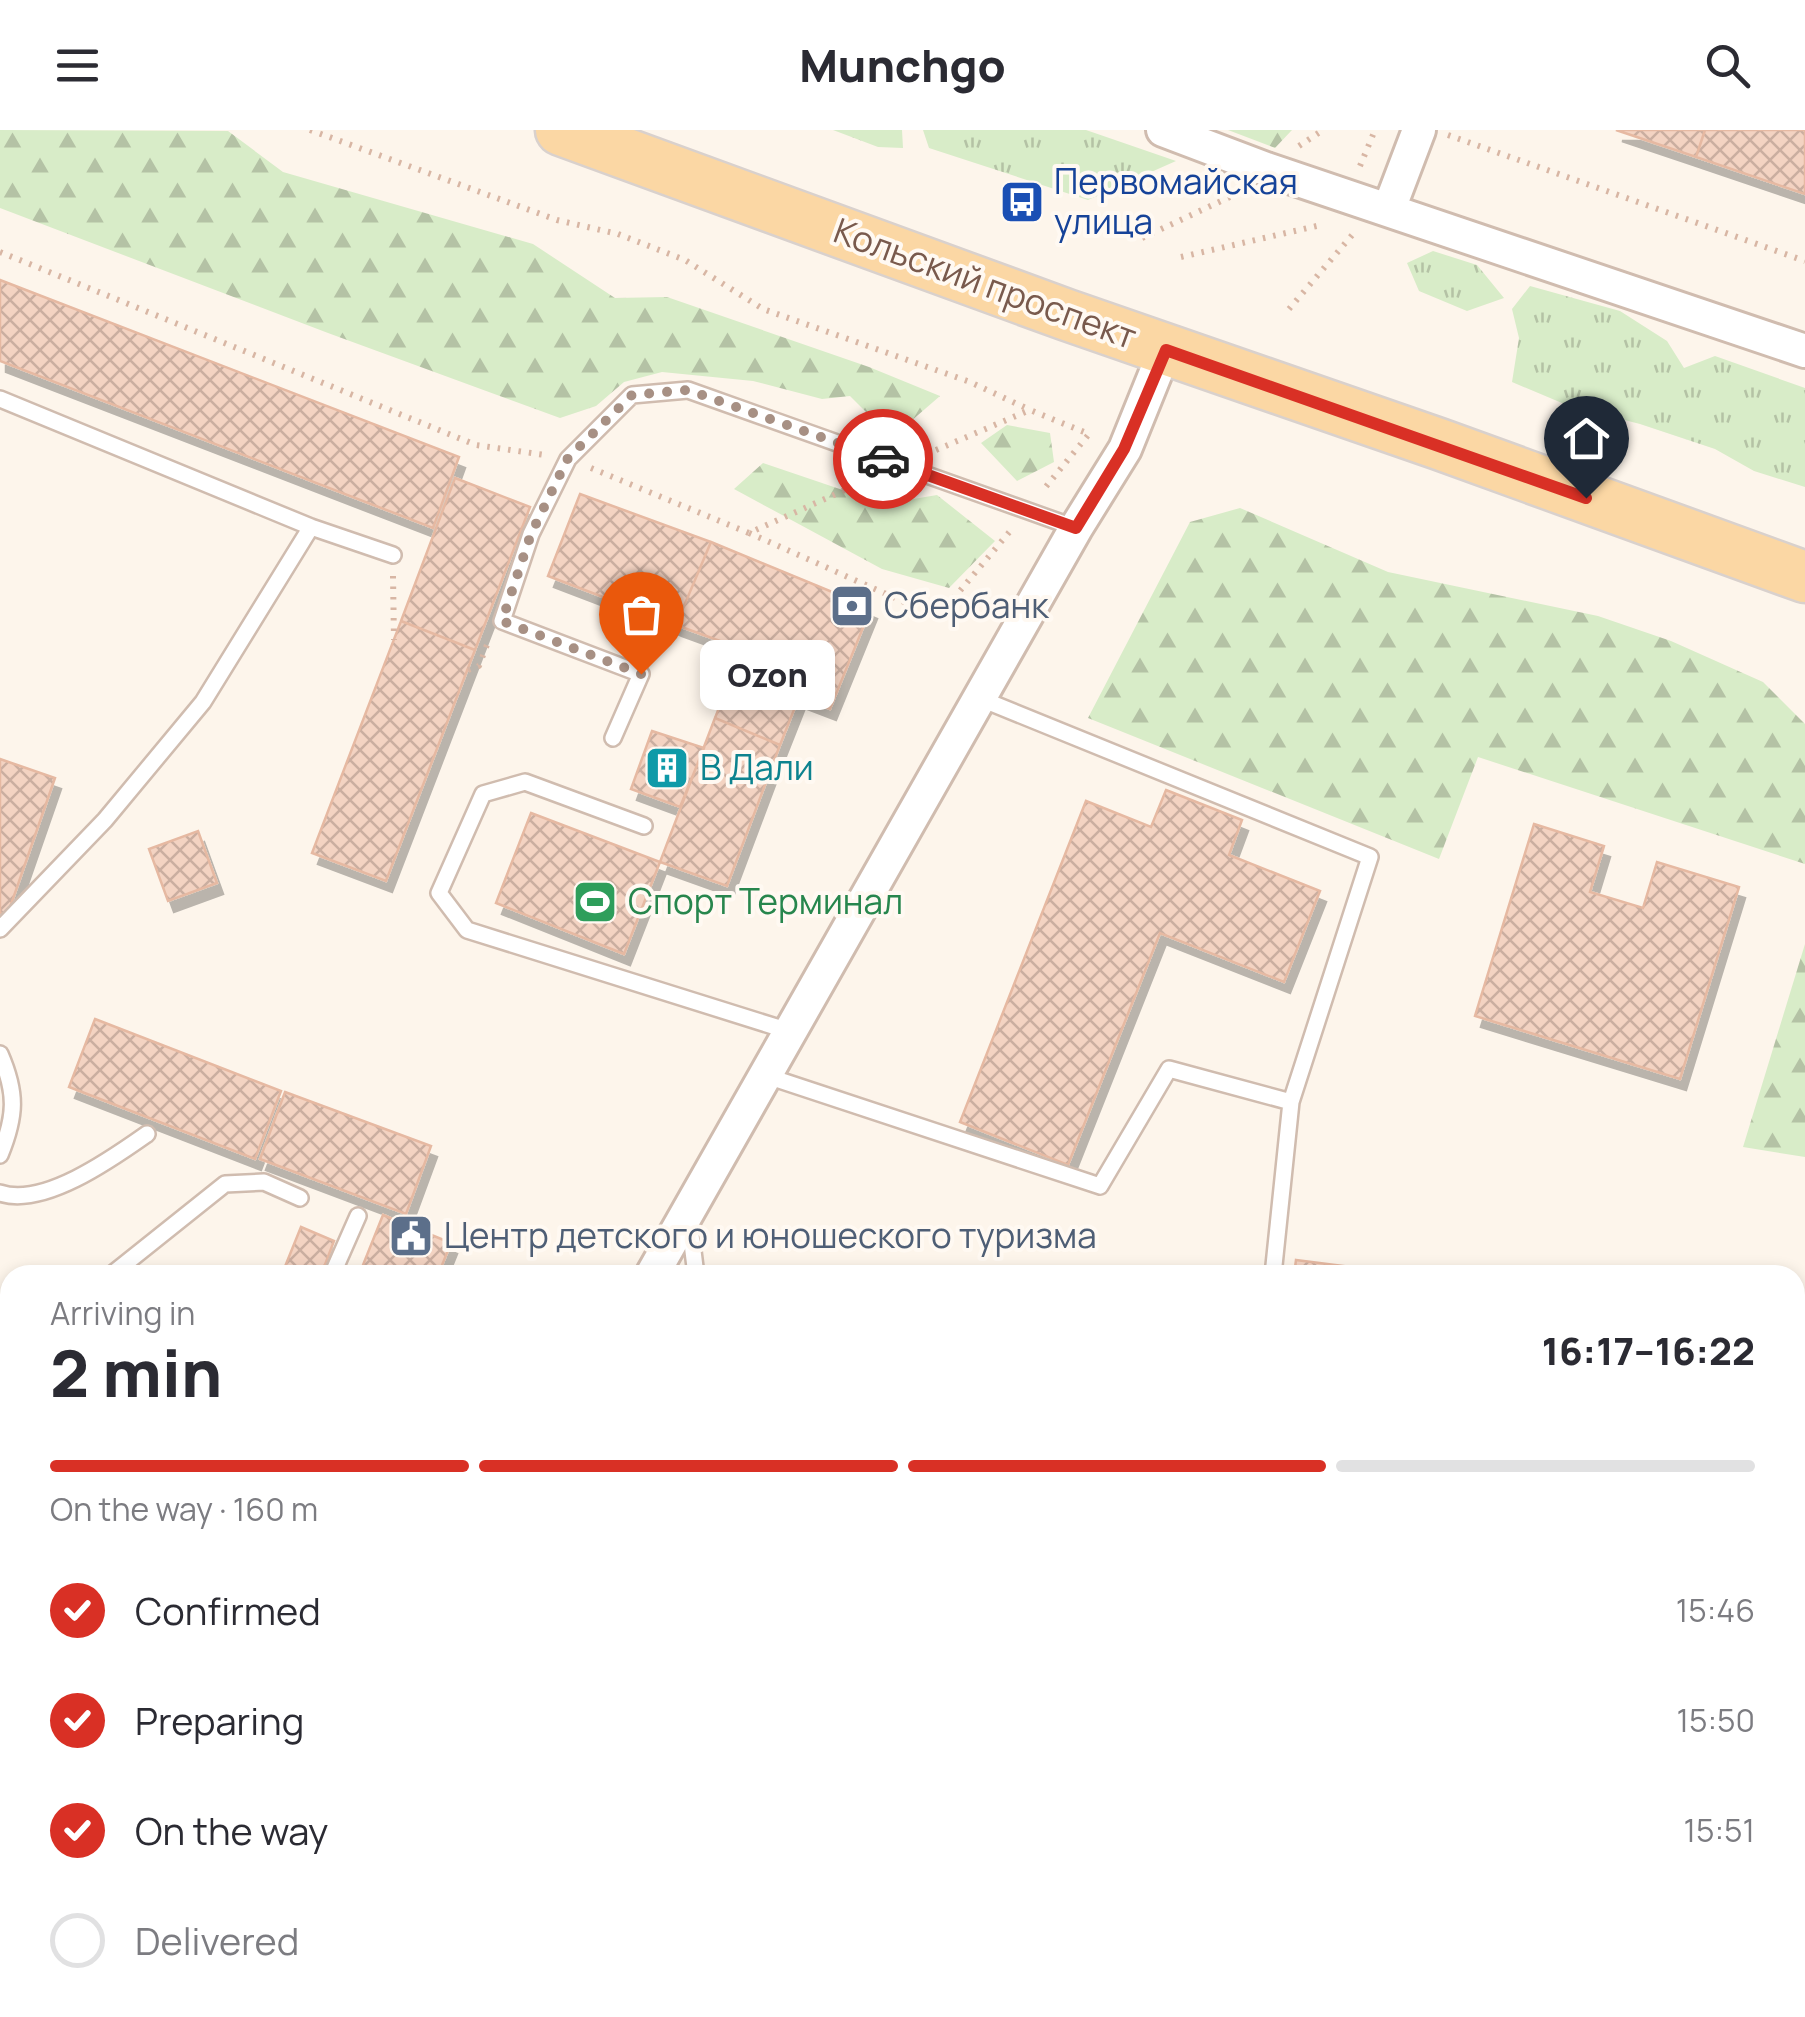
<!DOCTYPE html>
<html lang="en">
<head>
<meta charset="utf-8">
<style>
	body { margin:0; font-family:Manrope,sans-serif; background:#f7f7f7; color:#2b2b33; height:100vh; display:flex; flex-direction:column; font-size:38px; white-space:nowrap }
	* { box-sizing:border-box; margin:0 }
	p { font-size:32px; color:#7c7c81 }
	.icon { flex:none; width:55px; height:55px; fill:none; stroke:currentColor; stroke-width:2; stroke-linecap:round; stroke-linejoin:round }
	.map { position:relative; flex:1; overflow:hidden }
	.drawer { position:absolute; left:0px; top:1135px; width:1805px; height:752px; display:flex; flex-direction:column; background:#fff; border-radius:30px 30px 0 0; box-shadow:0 5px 15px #0003 }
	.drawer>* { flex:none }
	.pin { position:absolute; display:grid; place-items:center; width:85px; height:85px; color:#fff; margin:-102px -42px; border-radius:50% 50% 50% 0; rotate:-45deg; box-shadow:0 0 10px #0007 }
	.pin .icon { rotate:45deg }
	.courier { position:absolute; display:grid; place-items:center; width:100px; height:100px; margin:-50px; border:8px solid #d93025; border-radius:50%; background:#fff; color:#222; box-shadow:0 2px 12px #0007 }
	.bubble { position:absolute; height:70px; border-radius:15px; background:#fff; box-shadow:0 5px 15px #0003; font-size:32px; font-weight:800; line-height:70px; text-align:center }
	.summary em { font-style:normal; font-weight:800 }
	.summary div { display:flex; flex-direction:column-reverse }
	.summary { display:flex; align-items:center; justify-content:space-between; height:170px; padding:0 50px }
	h1 { font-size:65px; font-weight:800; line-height:75px }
	.bar { display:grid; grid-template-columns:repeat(4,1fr); gap:15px 10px; align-content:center; height:120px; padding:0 50px }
	.bar i { height:12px; border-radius:8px; background:#e1e1e2 }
	.bar .on { background:#d93025 }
	.bar p { grid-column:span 4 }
	ol { padding:0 50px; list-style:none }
	li { display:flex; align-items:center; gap:30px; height:110px }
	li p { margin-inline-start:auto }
	li .icon { padding:10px; border-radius:50%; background:#d93025; color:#fff; stroke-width:4 }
	li:last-child { color:#7c7c81 }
	li i { width:55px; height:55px; border:5px solid #e1e1e2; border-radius:50% }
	header { display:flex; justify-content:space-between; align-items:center; height:130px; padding:0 50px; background:#fff; font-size:45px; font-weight:800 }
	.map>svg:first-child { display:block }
	.grass { fill:url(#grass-tufts) }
	.forest { fill:url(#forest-firs) }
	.building { fill:url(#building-cross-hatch); stroke:#e6b9a2; stroke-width:2.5; filter:url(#shadow) }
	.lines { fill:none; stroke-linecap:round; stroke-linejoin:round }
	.service-casing { stroke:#d0bcaf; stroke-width:20 }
	.minor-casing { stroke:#d0bcaf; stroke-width:38 }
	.primary-casing { stroke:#d9d1cd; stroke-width:55 }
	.path { stroke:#d8b6a4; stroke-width:6; stroke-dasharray:2.5 8; stroke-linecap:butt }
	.service { stroke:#fff; stroke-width:15 }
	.minor { stroke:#fff; stroke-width:32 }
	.primary { stroke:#fbd7a4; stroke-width:50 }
	.done { stroke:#a79084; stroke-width:10; stroke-dasharray:0 18 }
	.route { stroke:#d93025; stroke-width:12 }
	.labels { text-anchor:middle; stroke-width:8; stroke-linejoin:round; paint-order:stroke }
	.transit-label { font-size:35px; fill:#164399; stroke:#fff9f2; text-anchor:start }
	.street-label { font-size:35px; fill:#795a4d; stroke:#fff9f2 }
	.service-label { font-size:35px; fill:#4e5e75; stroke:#fff9f2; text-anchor:start }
	.culture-label { font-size:35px; fill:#0d838f; stroke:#fff9f2; text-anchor:start }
	.leisure-label { font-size:35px; fill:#27864d; stroke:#fff9f2; text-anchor:start }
</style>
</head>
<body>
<header><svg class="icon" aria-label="menu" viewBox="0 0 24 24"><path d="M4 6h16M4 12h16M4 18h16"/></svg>Munchgo<svg class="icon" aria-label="search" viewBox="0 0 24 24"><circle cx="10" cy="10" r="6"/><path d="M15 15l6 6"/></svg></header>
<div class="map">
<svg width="1805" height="1887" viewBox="0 0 1805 1887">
	<defs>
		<pattern id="grass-tufts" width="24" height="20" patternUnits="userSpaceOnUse" patternTransform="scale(2.5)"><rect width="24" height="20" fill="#d8ecc8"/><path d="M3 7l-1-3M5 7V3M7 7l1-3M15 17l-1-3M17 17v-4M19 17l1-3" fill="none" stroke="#b4c2a5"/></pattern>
		<pattern id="forest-firs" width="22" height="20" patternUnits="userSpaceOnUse" patternTransform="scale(2.5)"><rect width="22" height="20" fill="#d8ecc8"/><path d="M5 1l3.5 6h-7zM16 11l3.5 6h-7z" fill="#b4c2a5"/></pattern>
		<pattern id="building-cross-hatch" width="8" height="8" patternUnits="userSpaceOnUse" patternTransform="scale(2.5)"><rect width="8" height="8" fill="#f3d3c2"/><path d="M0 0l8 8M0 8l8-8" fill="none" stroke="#caaea0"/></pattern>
		<filter id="shadow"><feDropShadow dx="6" dy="11" stdDeviation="0" flood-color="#0004"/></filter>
	</defs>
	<rect width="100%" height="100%" fill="#fdf5eb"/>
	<!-- grass -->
	<path class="grass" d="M833,0H902L903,18L878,17Z
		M923,0H1086L1176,31L1088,70L929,18Z
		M1433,121L1477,135L1504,168L1467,181L1419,161L1407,133Z
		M1530,156L1620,181L1667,211L1684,238L1715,226L1805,258V357L1754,341L1715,319L1640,294L1569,276L1512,252L1519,208L1512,179Z"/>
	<!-- forest -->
	<path class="forest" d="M0,0L228,1L283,42L533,114L615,168L667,167L869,237L940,266L903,298L867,283L850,266L822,269L753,251L662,242L624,252L596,276L560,288L328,203L0,78Z
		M1228,0H1292L1275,18Z
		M1007,295L1050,303L1054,332L1017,351L981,313Z
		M763,333L884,374L937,365L995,411L949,458L882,439L734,359Z
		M1240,378L1388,442L1598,486L1671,511L1763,552L1805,594V734L1478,627L1439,729L1088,588L1190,392Z
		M1805,814V1027L1743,1017Z"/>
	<!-- building -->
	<path class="building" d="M1616,0H1705L1696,27Z
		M1705,0H1805V64L1696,27Z
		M0,150L459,327L433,398L0,231Z
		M455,348L530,377L475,520L401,491Z
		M580,364L711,412L676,495L548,446Z
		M711,412L871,478L830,579L799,567L780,615L715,588L742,519L676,495Z
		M401,491L475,520L386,751L312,723Z
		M715,588L780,615L727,756L660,732Z
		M652,601L704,618L680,677L631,659Z
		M0,629L55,648L7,786L0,783Z
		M1166,660L1242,690L1229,725L1320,761L1284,852L1160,803L1068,1035L960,992L1086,671L1151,697Z
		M531,683L660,732L624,824L496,773Z
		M1534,694L1604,716L1590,762L1643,778L1657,732L1739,757L1680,949L1475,886Z
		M198,701L217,753L168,771L149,719Z
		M95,889L281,961L255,1029L69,957Z
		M285,962L431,1016L406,1084L260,1029Z
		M383,1085L451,1113L438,1145H359Z
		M301,1097L334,1111L321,1145L282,1144Z
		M1296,1130L1414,1145H1294Z
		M1795,1225L1805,1226V1321L1795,1320Z
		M1795,1445L1805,1446V1514L1795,1513Z
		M88,1878H148L142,1887H82Z
		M460,1878H517L537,1887H455Z
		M1655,1881L1693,1887H1654Z"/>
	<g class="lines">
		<defs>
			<path id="service" d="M0,269L311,397L393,425
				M979,568L1370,727L1291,972L1273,1145
				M613,608L641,544L502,491L531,404L568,329L632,265L688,260L1076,398
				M644,696L525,652L483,664L439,763L467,800L789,901
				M0,799L105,690L203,572L311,397
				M0,924C17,963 16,986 0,1025
				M764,945L1100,1056L1169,939L1291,972
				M0,1063C43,1078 113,1028 147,1004
				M689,1089L696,1145
				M111,1145L225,1054L264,1052L300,1068
				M332,1145L358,1086
				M0,1289L10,1262
				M1795,1361L1805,1363
				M0,1839L10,1829
				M1795,1864L1805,1866
				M649,1878L650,1887
				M875,1878L878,1887
				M181,1887L185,1878
				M761,1887V1878
				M1316,1887L1318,1878
				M1613,1887L1614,1878"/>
			<path id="minor" d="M1163,0L1266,39L1805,221
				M1389,79L1419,0
				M652,1145L1076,398L1125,319L1165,220
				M0,1446L10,1445"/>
			<path id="primary" d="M561,0L1067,185L1439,314L1805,447"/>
		</defs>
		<!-- service casing -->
		<use href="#service" class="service-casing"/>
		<!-- minor casing -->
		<use href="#minor" class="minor-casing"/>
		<!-- primary casing -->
		<use href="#primary" class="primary-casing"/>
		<!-- path -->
		<path class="path" d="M310,0L557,90L618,104L685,130L763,179L970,252L1028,279
			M1448,5L1805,131
			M1299,16L1323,0
			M1360,36L1375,0
			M1142,108L1234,65
			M0,122L476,315L545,325
			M1181,127L1321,95
			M1289,179L1353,104
			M936,320L1030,280L1089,304L1044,359
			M591,338L749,403L865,351
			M749,403L938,487L1011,400
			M393,446L394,510
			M468,540L479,536L488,512"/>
		<!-- service -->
		<use href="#service" class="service"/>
		<!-- minor -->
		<use href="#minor" class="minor"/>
		<!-- primary -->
		<use href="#primary" class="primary"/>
	</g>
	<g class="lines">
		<!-- done -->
		<path class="done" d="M641,544L502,491L531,404L568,328L632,265L688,260L883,329"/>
		<!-- route -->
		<path class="route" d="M883,329L1076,398L1124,319L1166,220L1586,368"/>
	</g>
	<!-- icons -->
	<defs>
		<symbol id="bus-square" viewBox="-11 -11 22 22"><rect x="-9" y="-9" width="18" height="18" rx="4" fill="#1a4fb4" stroke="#fff9f2"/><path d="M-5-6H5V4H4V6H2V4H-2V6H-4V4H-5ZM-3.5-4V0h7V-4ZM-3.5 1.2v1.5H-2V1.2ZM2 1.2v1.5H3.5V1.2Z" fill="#fff"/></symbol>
		<symbol id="bank-square" viewBox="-11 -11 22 22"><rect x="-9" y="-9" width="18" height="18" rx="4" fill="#5c6f8a" stroke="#fff9f2"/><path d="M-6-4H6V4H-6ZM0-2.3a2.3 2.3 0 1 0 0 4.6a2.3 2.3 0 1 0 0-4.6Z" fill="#fff"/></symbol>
		<symbol id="building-square" viewBox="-11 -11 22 22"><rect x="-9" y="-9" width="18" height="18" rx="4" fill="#0f9aa8" stroke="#fff9f2"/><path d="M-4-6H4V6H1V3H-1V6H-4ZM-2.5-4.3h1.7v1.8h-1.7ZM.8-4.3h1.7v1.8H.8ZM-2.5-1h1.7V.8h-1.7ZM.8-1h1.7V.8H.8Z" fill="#fff"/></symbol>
		<symbol id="stadium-square" viewBox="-11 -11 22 22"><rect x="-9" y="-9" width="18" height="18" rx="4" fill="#2e9e5b" stroke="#fff9f2"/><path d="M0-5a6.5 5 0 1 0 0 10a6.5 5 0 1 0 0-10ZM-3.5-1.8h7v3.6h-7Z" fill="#fff"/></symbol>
		<symbol id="civic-square" viewBox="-11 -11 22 22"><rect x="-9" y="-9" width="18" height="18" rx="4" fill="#5c6f8a" stroke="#fff9f2"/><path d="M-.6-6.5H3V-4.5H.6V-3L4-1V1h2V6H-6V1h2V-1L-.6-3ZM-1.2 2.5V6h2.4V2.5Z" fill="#fff"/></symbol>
	</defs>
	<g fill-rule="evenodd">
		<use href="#bus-square" x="997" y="47" width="50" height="50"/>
		<use href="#bank-square" x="827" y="451" width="50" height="50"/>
		<use href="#building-square" x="642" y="613" width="50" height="50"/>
		<use href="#stadium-square" x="570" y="747" width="50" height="50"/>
		<use href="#civic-square" x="386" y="1081" width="50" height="50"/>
	</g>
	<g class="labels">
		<!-- transit labels -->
		<g class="transit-label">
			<text x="1054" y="64">Первомайская<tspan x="1054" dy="40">улица</tspan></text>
		</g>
		<!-- street labels -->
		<g class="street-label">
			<text transform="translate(985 154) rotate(20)" y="12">Кольский проспект</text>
		</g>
		<!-- service labels -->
		<g class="service-label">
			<text x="884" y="488">Сбербанк</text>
			<text x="444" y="1118">Центр детского и юношеского туризма</text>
		</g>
		<!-- culture labels -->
		<g class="culture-label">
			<text x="700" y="650">В Дали</text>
		</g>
		<!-- leisure labels -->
		<g class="leisure-label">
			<text x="628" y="784">Спорт Терминал</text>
		</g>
	</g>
</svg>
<div class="pin" style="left:641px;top:544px;background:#ea580c"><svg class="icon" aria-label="bag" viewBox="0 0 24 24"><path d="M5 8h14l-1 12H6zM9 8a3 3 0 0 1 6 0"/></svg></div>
<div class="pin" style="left:1586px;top:368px;background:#1f2937"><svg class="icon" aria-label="home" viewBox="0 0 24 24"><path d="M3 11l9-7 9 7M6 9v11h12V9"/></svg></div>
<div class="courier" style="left:883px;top:329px"><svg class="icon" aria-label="car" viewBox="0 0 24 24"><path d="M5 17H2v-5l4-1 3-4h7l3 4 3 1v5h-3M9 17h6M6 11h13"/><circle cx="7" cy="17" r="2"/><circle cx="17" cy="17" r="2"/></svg></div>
<div class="bubble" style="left:700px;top:510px;width:135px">Ozon</div>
<section class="drawer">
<div class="summary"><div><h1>2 min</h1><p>Arriving in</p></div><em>16:17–16:22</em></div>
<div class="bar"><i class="on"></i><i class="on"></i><i class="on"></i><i></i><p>On the way · 160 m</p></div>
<ol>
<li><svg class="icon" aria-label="check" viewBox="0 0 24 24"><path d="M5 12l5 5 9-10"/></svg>Confirmed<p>15:46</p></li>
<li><svg class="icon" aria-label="check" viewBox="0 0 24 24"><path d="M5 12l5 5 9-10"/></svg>Preparing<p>15:50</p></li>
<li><svg class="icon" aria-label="check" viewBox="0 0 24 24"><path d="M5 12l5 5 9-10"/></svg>On the way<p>15:51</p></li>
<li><i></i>Delivered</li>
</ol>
</section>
</div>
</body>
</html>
